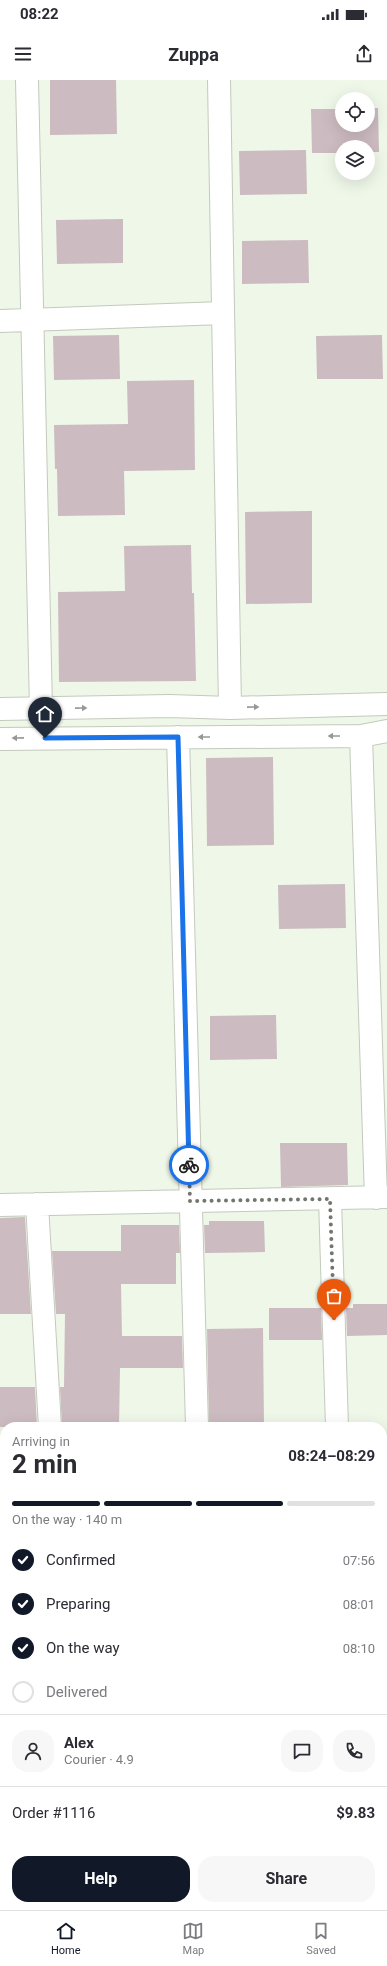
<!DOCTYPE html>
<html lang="en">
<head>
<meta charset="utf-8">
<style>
	body { margin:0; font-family:Roboto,sans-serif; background:#f7f7f7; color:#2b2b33; height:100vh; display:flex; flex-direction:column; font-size:15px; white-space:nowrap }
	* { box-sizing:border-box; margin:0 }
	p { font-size:13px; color:#7c7c81 }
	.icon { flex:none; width:22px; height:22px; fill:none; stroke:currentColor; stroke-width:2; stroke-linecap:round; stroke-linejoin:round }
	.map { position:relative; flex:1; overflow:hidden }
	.sheet { position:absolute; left:0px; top:1342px; width:387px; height:488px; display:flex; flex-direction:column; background:#fff; border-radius:16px 16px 0 0; box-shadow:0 4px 16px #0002 }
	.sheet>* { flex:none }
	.controls { position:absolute; left:335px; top:12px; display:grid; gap:8px }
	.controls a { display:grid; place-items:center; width:40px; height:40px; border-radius:50%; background:#fff; box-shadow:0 4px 16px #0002; font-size:20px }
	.pin { position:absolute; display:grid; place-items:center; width:34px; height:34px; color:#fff; margin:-41px -17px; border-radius:50% 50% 50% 0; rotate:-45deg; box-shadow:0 0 4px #0007 }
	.pin .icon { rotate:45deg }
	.courier { position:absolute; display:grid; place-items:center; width:40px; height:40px; margin:-20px; border:3px solid #1a73e8; border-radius:50%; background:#fff; color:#222; box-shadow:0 1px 5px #0007 }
	.head em { font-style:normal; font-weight:700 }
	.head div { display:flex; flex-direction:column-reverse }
	.head { display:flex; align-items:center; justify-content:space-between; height:68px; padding:0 12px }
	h1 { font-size:26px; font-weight:700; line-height:30px }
	.bar { display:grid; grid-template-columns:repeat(4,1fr); gap:6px 4px; align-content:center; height:48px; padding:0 12px }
	.bar i { height:5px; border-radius:3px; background:#e1e1e2 }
	.bar .current { background:#111827 }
	.bar p { grid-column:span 4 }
	.line { display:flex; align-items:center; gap:10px; padding:0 12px; border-top:1px solid #e1e1e2 }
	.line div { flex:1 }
	.round { display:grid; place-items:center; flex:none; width:42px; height:42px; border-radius:16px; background:#f7f7f7 }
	ol { padding:0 12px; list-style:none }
	li { display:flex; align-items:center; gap:12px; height:44px }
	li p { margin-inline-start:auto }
	li .icon { padding:4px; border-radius:50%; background:#111827; color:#fff; stroke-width:4 }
	li:last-child { color:#7c7c81 }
	li i { width:22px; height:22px; border:2px solid #e1e1e2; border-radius:50% }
	.cta { display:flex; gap:8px; margin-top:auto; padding:8px 12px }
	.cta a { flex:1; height:46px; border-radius:16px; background:#111827; color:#fff; font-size:16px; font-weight:700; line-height:46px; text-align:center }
	.cta a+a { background:#f7f7f7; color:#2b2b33 }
	.status { display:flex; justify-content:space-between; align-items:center; height:28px; padding:0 20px; background:#fff; direction:ltr }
	.status svg { height:11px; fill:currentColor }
	header { display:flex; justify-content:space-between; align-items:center; height:52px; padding:0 12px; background:#fff; font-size:18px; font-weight:700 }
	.menu { display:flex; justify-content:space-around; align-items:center; height:56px; border-top:1px solid #e1e1e2; background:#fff; font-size:11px; color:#7c7c81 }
	.menu a { display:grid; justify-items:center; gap:2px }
	.menu .current { color:#111827 }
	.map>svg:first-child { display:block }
	.building { fill:#ccbbc0 }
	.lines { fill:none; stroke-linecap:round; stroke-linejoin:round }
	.street-casing { stroke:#c3cabd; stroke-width:24 }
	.secondary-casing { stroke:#c3cabd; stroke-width:24 }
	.street { stroke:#fff; stroke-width:22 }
	.secondary { stroke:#fff; stroke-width:22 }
	.oneway { fill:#969896 }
	.done { stroke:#72766e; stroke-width:4; stroke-dasharray:0 7.2 }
	.route { stroke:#1a73e8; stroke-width:5 }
</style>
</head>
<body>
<div class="status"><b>08:22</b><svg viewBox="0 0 49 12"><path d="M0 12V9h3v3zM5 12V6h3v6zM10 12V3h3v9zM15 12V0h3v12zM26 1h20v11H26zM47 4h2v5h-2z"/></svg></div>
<header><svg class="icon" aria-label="menu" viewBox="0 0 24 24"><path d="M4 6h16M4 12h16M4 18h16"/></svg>Zuppa<svg class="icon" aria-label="share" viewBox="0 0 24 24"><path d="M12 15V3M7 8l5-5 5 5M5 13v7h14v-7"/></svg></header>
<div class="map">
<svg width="387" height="1830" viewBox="0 0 387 1830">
	<rect width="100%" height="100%" fill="#eff7e9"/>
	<!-- building -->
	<path class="building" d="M50,0H116L117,54L50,55Z
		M368,28H378L379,72H368V67H342V73H312L311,29H342V45H368Z
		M306,70L307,114L240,115L239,71Z
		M123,139V183L57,184L56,140Z
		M308,160L309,203L242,204V161Z
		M119,255L120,299L54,300L53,256Z
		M382,255L383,299H317L316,256Z
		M194,300L195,390L124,391L125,435L58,436L57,389H55L54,345L128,344L127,301Z
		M312,431V523L246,524L245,432Z
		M191,465L192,513H194L196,601L59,602L58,512L125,511L124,466Z
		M273,677L274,765L207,766L206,678Z
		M345,804L346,848L279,849L278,805Z
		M276,935L277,979L210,980V936Z
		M280,1063H347L348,1105L281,1107Z
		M25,1137L31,1234H0V1138Z
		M209,1141H264L265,1172L205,1173L204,1145H209Z
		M121,1145H179L180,1173H176V1204H121L122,1256H182L183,1288H120L119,1347H62L60,1307H64L65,1234H56L52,1171H121Z
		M353,1224H387V1255L347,1256L346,1228H353Z
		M269,1228H321L322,1260H269Z
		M263,1248L264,1347H209L207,1249Z
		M0,1307H35L37,1347H0Z"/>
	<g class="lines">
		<defs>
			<path id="street" d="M27,0L41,629
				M219,0L230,628
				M0,241L223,233
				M0,629L170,626L230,628L387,624
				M361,656L376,1118
				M178,657L197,1347
				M0,659L361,656L387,651
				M330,1119L337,1347
				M37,1124L50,1347
				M0,1125L387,1117
				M382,1760H387
				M0,1765H5
				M279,1825V1830
				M51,1830V1825
				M169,1830V1825"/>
			<path id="secondary" d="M382,1569H387
				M0,1571H5
				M382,1616H387
				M0,1618H5"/>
		</defs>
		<!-- street casing -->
		<use href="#street" class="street-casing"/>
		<!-- secondary casing -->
		<use href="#secondary" class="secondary-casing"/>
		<!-- street -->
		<use href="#street" class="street"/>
		<!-- secondary -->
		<use href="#secondary" class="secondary"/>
	</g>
	<!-- one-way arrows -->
	<defs><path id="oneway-solid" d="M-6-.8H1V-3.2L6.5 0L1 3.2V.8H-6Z"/></defs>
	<g class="oneway">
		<use href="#oneway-solid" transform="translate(253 627) rotate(-1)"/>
		<use href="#oneway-solid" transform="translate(81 628) rotate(-1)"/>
		<use href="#oneway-solid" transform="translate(334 656) rotate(180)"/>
		<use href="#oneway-solid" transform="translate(204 657) rotate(180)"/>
		<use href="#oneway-solid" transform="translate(18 658) rotate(179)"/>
	</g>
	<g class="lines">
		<!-- done -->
		<path class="done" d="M189,1085L190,1121L330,1119L334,1240"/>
		<!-- route -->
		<path class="route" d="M45,658L178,657L189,1085"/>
	</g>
</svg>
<div class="controls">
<a><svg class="icon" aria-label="locate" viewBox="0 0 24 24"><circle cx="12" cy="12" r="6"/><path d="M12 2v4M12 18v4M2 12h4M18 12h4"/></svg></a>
<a><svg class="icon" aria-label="layers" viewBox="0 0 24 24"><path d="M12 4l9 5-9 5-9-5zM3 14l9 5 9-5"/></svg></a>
</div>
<div class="pin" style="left:334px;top:1240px;background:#ea580c"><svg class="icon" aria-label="bag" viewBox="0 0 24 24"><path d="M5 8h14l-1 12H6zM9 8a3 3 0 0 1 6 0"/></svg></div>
<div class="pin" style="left:45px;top:658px;background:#1f2937"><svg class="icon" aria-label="home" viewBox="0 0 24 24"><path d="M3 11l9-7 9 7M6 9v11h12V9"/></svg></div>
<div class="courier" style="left:189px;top:1085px"><svg class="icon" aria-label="bike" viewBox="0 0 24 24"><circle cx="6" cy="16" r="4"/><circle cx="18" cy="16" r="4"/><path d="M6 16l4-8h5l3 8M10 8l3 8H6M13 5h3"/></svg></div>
<section class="sheet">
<div class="head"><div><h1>2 min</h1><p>Arriving in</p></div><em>08:24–08:29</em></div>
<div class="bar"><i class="current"></i><i class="current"></i><i class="current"></i><i></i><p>On the way · 140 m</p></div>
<ol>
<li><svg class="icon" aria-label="check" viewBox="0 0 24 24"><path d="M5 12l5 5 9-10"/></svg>Confirmed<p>07:56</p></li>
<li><svg class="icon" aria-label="check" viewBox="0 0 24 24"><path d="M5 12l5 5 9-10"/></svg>Preparing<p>08:01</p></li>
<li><svg class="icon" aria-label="check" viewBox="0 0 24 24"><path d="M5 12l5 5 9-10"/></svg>On the way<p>08:10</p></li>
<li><i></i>Delivered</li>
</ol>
<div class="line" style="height:72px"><a class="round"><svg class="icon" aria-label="person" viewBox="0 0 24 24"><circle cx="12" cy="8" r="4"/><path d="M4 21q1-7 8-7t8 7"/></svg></a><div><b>Alex</b><p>Courier · 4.9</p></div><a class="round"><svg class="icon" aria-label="chat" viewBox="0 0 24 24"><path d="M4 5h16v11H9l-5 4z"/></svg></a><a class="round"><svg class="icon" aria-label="phone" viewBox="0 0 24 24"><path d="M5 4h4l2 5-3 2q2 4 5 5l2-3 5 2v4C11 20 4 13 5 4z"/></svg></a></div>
<div class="line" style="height:52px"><div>Order #1116</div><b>$9.83</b></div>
<div class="cta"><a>Help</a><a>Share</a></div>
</section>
</div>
<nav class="menu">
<a class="current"><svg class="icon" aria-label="home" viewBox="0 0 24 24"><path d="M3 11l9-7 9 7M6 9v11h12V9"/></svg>Home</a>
<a><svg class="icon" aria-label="map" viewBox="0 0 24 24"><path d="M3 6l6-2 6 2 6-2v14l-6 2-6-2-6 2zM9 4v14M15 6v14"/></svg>Map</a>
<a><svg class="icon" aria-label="saved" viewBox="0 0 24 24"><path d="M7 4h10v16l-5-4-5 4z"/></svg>Saved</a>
</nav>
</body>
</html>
